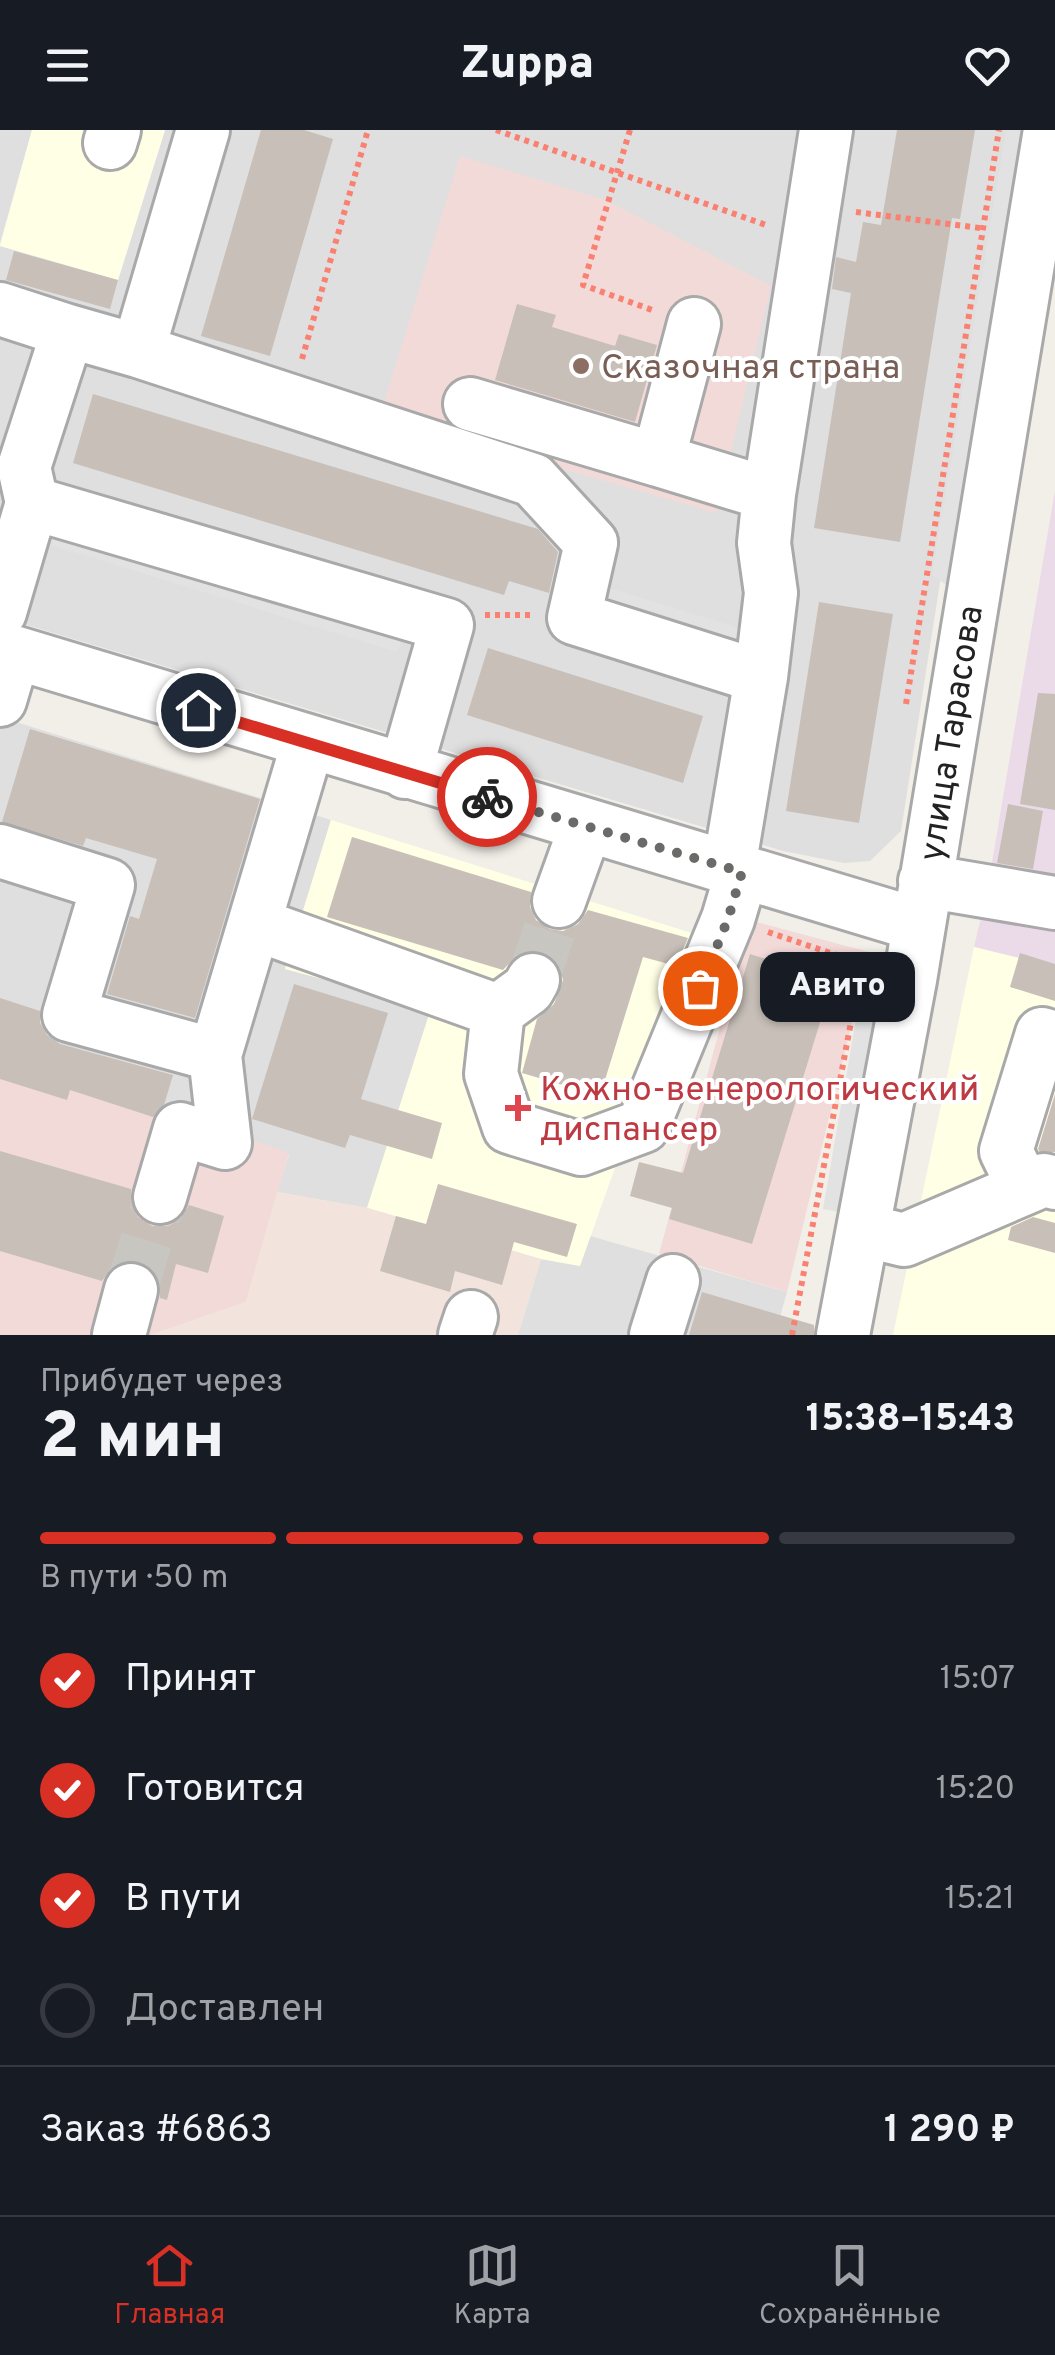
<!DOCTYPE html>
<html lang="ru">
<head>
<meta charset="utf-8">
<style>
	body { margin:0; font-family:Overpass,sans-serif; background:#242831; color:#f1f3f6; height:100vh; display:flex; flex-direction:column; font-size:38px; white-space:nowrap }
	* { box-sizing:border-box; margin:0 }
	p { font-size:32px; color:#9ea1a6 }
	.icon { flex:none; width:55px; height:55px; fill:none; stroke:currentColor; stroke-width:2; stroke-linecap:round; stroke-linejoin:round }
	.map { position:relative; height:1205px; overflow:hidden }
	.drawer { display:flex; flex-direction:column; background:#171b24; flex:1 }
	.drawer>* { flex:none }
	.pin { position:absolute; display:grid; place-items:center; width:85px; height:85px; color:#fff; margin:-42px; border:5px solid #fff; border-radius:50%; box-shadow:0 2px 10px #0007 }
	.courier { position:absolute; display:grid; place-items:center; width:100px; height:100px; margin:-50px; border:8px solid #d93025; border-radius:50%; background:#fff; color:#222; box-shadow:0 2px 12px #0007 }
	.bubble { position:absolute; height:70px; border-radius:20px; background:#171b24; box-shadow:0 2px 8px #0004; font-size:32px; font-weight:800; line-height:70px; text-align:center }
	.head em { font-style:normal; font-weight:800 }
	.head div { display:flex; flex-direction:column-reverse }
	.head { display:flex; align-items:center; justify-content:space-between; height:170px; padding:0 40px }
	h1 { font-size:65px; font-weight:800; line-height:75px }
	.bar { display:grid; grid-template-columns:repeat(4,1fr); gap:15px 10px; align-content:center; height:120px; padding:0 40px }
	.bar i { height:12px; border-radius:8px; background:#363941 }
	.bar .current { background:#d93025 }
	.bar p { grid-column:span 4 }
	.line { display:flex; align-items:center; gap:25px; padding:0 40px; border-top:2px solid #363941 }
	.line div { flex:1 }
	ol { padding:0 40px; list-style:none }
	li { display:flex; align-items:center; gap:30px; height:110px }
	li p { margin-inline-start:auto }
	li .icon { padding:10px; border-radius:50%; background:#d93025; color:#fff; stroke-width:4 }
	li:last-child { color:#9ea1a6 }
	li i { width:55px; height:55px; border:5px solid #363941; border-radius:50% }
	header { display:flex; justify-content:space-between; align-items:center; height:130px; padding:0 40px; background:#171b24; font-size:45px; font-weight:800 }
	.dock { display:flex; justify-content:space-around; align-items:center; height:140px; border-top:2px solid #363941; background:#171b24; font-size:28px; color:#9ea1a6 }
	.dock a { display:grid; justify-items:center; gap:5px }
	.dock .current { color:#d93025 }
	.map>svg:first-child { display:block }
	.residential { fill:#e0dfdf }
	.commercial { fill:#f2dad9 }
	.industrial { fill:#ebdbe8 }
	.education { fill:#ffffe5 }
	.military { fill:#f3e3dd }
	.parking { fill:#e2e2e2 }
	.building { fill:#c7bfb8 }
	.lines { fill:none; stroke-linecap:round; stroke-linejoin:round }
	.minor-tunnel { stroke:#c8c6c1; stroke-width:52; stroke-dasharray:52 26; stroke-linecap:butt }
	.minor-casing { stroke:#a9a9a9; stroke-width:58 }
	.path { stroke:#fa8072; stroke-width:6; stroke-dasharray:5 5; stroke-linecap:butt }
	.minor { stroke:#fff; stroke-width:52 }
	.done { stroke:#6b6a68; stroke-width:10; stroke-dasharray:0 18 }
	.route { stroke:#d93025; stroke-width:12 }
	.education-dot { fill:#8d6e63; stroke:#fff; stroke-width:4 }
	.health-dot { fill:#e0444e; stroke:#fff; stroke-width:4 }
	.labels { text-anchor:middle; stroke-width:8; stroke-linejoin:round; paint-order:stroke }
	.education-label { font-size:35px; fill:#785e54; stroke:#fff; text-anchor:start }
	.street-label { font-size:35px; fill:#222; stroke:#fff }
	.health-label { font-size:35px; fill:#be3a42; stroke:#fff; text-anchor:start }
</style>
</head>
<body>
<header><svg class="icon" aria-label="menu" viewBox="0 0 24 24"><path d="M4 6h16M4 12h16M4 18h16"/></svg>Zuppa<svg class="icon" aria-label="heart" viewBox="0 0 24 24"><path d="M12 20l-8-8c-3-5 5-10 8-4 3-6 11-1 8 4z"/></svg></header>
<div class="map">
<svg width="1055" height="1205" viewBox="0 0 1055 1205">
	<rect width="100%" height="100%" fill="#f2efe9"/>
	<!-- residential -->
	<path class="residential" d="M0,0H32L0,113Z
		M165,0H1011L901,701L870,731L844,733L783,721L0,487V116L118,150Z
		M0,587L331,690L285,839L432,878L367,1078L277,1062L289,1024L0,923Z
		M590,1106L787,1162L775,1205H518L541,1129L580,1136Z"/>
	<!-- commercial -->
	<path class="commercial" d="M460,26L608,71L771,156L716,383L380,286Z
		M749,790L869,822L787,1162L659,1124Z
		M0,923L289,1023L246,1172L151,1205H0Z"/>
	<!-- industrial -->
	<path class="industrial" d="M1055,360V837L974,817L987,762Z"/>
	<!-- education -->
	<path class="education" d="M32,0H165L118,150L0,116Z
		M331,690L698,805L580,1136L541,1129L367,1078L431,878L285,839Z
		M974,817L1055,837V1205H893Z"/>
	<!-- military -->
	<path class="military" d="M277,1062L368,1078L541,1129L518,1205H151L246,1172Z"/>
	<!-- parking -->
	<path class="parking" d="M1006,0H1030L954,460L932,445Z
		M58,394L404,502L397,522L52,415Z
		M603,456L752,502L743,530L594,485Z
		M857,884L878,888L845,1083L823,1079Z"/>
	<!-- building -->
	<path class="building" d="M261,0H304L333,9L270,226L201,206Z
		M897,0H975L960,89L952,88L900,412L814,398L851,163L832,159L836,127L856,132L863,92L881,95Z
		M14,121L118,150L110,179L6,150Z
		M517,174L556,185L552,197L615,216L619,204L657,215L635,292L495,250Z
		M93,264L538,399L558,422L549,463L509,451L504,465L73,333Z
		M819,472L893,484L859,693L786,681Z
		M488,518L703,586L683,653L467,585Z
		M1038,563L1055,564V680L1020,674Z
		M30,599L260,669L195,888L107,864L130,786L139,789L157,729L86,708L83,716L2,692Z
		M1008,674L1043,681L1033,739L997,733Z
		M352,707L531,762L530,777L536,790L550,799L563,801L578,794L588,780L688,808L676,836L643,827L600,966L522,943L537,889L554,874L563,850L559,835L548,824L533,820L518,824L503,840L327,787Z
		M1020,823L1055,834V871L1010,857Z
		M750,824L833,850L752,1114L669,1089L672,1078L630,1066L639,1032L683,1043Z
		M294,854L388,883L361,969L442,993L432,1029L350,1005L345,1018L252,989Z
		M0,868L40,881V893L47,905L60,914L173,945L164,975L153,987L70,960L67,970L0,949Z
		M1055,964V1022H1040L1038,1019Z
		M0,1021L131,1059V1073L138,1087L152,1096H168L180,1089L189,1075L224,1086L208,1143L176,1134L167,1170L160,1168V1153L153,1140L140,1131H122L111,1138L102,1151L0,1121Z
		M438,1054L577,1094L567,1127L514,1112L502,1155L455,1141L450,1162L380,1141L396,1086L426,1094Z
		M1033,1087L1055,1093V1123L1008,1110L1011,1097Z
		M702,1162L814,1195V1205H689Z"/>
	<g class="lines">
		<!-- minor-tunnel -->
		<path class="minor-tunnel" d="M533,850L559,771
			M131,1160L160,1067"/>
		<defs>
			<path id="minor" d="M110,13L114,0
				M0,179L68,201
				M694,194L658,330L769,364
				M138,221L203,0
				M470,274L658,330
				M32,373L447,495L405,642
				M0,482L32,373L24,337L68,201L138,221L533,350L591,413L574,488L761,547
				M0,518L919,795
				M0,570L14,523
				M0,721L108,755L69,885L215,925L308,613
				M729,738L761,547L771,463L764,413L769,364L826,0
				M925,751L1055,773
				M559,771L586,696
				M255,794L498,881L491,944L509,997L581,1019L643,996L728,789L742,742
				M498,881L528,859L533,850
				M1024,1058L1006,1021L1042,904L1055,908
				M160,1067L180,999L225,1013L215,925
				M863,1100L904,1110L1044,1050L1055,1053
				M119,1205L131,1160
				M465,1205L471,1187
				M656,1205L673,1151
				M843,1205L910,850L1050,0"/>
		</defs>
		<!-- minor casing -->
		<use href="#minor" class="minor-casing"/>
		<!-- path -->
		<path class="path" d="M496,0L766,95
			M630,0L583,155L655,181
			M856,82L980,98
			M302,229L368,0
			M485,485H532
			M906,574L999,0
			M768,802L866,835
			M792,1205L864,823"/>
		<!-- minor -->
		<use href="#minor" class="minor"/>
	</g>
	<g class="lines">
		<!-- done -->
		<path class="done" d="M487,667L742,742L728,789L700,858"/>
		<!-- route -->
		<path class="route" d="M198,580L487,667"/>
	</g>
	<!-- markers -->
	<circle class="education-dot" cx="581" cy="236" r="10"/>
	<path class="health-dot" d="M513 963h10v10h10v10h-10v10h-10v-10h-10v-10h10z"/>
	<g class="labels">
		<!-- education labels -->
		<g class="education-label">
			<text x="601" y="248">Сказочная страна</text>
		</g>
		<!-- street labels -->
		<g class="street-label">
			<text transform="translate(950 603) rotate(-81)" y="12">улица Тарасова</text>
		</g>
		<!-- health labels -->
		<g class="health-label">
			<text x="540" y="970">Кожно-венерологический<tspan x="540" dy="40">диспансер</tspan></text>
		</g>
	</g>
</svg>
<div class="pin" style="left:700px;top:858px;background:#ea580c"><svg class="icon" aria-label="bag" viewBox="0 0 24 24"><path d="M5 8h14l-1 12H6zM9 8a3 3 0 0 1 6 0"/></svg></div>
<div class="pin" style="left:198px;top:580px;background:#1f2937"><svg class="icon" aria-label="home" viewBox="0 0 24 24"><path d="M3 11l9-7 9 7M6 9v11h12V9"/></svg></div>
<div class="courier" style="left:487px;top:667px"><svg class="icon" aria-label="bike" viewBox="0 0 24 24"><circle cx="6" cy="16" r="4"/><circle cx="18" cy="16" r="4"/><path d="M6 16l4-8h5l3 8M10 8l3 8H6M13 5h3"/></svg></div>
<div class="bubble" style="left:760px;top:822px;width:155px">Авито</div>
</div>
<section class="drawer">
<div class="head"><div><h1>2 мин</h1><p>Прибудет через</p></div><em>15:38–15:43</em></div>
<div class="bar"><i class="current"></i><i class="current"></i><i class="current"></i><i></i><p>В пути · 50 m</p></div>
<ol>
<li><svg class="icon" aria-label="check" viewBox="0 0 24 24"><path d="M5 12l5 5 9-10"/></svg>Принят<p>15:07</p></li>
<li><svg class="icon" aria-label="check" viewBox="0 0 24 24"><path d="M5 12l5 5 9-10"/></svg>Готовится<p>15:20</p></li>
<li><svg class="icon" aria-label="check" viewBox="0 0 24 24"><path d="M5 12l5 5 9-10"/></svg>В пути<p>15:21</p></li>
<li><i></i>Доставлен</li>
</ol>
<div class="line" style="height:130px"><div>Заказ #6863</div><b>1 290 ₽</b></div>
</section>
<nav class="dock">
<a class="current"><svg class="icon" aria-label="home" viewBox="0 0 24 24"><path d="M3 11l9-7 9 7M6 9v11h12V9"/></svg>Главная</a>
<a><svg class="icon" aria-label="map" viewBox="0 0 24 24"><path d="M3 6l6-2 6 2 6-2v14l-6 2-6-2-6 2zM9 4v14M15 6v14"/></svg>Карта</a>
<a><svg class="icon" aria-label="saved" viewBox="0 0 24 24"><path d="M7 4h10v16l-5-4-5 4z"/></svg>Сохранённые</a>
</nav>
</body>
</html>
